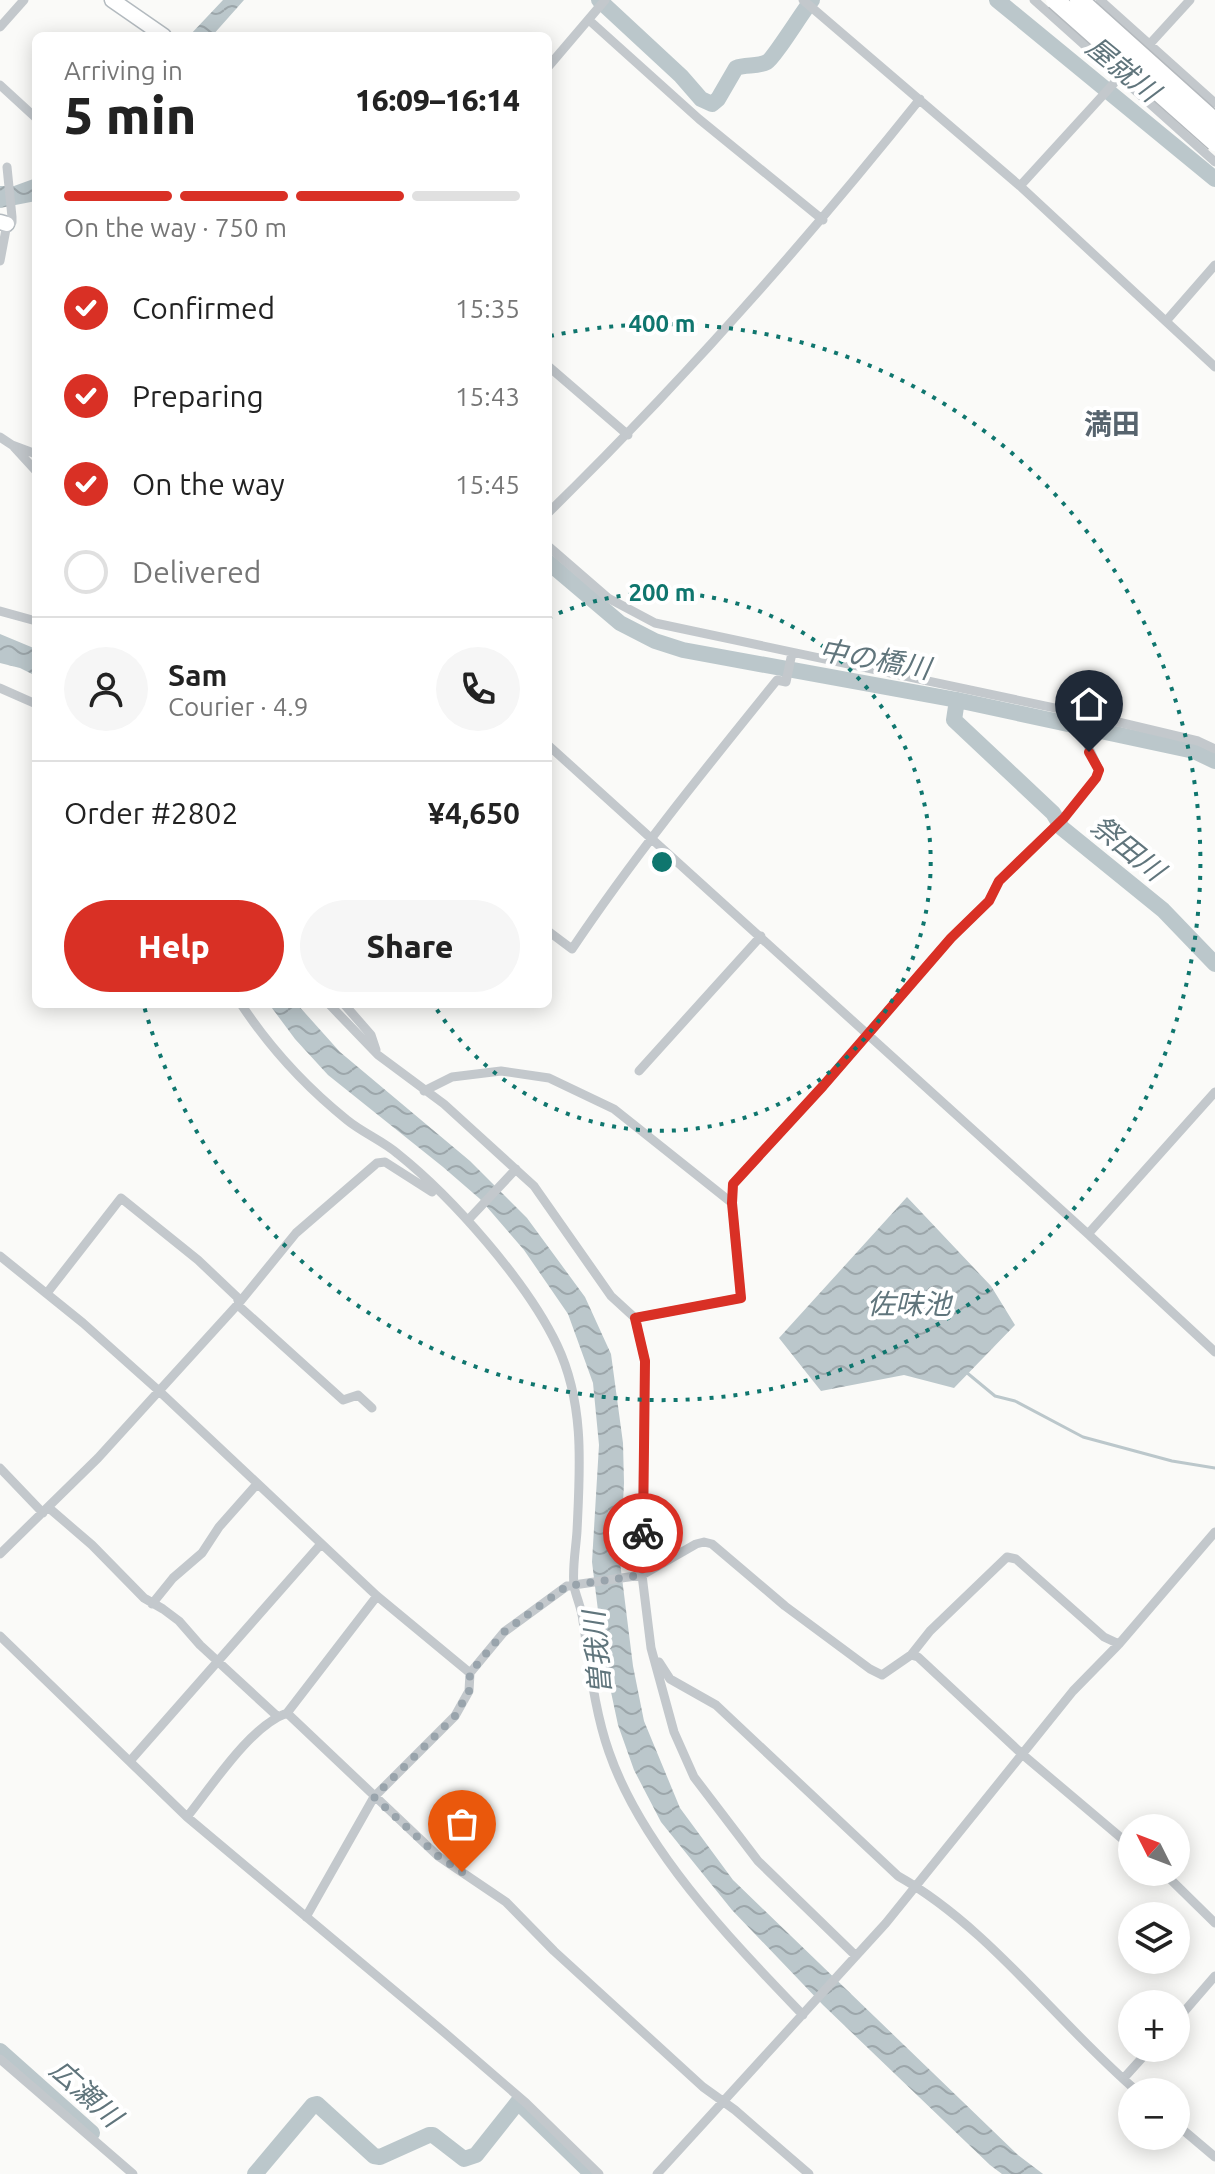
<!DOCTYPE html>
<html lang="en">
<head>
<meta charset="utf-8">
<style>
	body { margin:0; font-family:Ubuntu,"Noto Sans JP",sans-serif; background:#f6f6f6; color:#222; height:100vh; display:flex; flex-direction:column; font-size:30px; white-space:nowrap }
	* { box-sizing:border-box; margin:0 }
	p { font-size:26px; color:#767676 }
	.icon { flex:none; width:44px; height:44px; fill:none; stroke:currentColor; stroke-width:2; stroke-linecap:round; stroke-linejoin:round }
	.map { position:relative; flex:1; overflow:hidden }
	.side { position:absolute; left:32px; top:32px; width:520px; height:976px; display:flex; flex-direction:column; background:#fff; border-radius:12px; box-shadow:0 4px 20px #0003 }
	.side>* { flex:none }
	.needle { width:52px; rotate:312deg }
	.tools { position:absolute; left:1118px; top:1814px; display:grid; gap:16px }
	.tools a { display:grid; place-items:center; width:72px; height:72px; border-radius:50%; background:#fff; box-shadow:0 4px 20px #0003; font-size:40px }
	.pin { position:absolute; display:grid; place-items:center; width:68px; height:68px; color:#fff; margin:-82px -34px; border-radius:50% 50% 50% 0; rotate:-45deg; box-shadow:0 0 8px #0007 }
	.pin .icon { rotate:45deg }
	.courier { position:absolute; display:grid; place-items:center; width:80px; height:80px; margin:-40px; border:6px solid #d93025; border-radius:50%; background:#fff; color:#222; box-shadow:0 2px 10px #0007 }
	.summary em { font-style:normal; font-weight:800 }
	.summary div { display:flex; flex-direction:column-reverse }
	.summary { display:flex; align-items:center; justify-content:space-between; height:136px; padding:0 32px }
	h1 { font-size:52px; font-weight:800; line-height:60px }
	.bar { display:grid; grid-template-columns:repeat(4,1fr); gap:12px 8px; align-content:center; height:96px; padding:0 32px }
	.bar i { height:10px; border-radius:6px; background:#e0e0e0 }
	.bar .selected { background:#d93025 }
	.bar p { grid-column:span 4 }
	.line { display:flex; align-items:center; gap:20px; padding:0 32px; border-top:2px solid #e0e0e0 }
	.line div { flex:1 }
	.round { display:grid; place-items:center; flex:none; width:84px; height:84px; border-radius:42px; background:#f6f6f6 }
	ol { padding:0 32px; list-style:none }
	li { display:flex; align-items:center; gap:24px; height:88px }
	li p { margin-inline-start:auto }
	li .icon { padding:8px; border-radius:50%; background:#d93025; color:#fff; stroke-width:4 }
	li:last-child { color:#767676 }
	li i { width:44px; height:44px; border:4px solid #e0e0e0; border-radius:50% }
	.action { display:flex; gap:16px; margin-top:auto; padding:16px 32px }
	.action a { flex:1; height:92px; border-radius:48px; background:#d93025; color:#fff; font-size:32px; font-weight:800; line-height:92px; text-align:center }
	.action a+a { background:#f6f6f6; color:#222 }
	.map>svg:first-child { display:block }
	.water { fill:url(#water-waves) }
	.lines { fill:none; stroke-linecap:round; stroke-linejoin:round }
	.stream { stroke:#bbc7cb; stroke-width:3 }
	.river { stroke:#bbc7cb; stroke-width:16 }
	.secondary-casing { stroke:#b3babf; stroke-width:17 }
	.street { stroke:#c3c8cc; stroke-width:9 }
	.secondary { stroke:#fff; stroke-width:14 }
	.highway-bridge-casing { stroke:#b4b9bd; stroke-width:21; stroke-linecap:butt }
	.highway-bridge { stroke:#fff; stroke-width:18 }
	.done { stroke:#99a4ac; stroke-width:8; stroke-dasharray:0 14.4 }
	.route { stroke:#d93025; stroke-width:10 }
	.ring { fill:none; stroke:#0f766e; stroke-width:4; stroke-dasharray:4 8 }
	.labels { text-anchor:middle; stroke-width:8; stroke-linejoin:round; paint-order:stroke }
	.water-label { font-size:28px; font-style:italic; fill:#60757c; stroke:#fff }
	.neighbourhood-label { font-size:28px; font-weight:bold; fill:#57646e; stroke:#fff }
	.centre { fill:#0f766e; stroke:#fff; stroke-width:4 }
	.ring-label { font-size:24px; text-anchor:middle; font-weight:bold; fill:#0f766e; stroke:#fff; stroke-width:8; stroke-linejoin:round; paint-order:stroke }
</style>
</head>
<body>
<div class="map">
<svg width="1215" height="2174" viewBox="0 0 1215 2174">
	<defs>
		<pattern id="water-waves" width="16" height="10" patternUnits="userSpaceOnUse" patternTransform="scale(2)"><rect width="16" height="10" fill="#bbc7cb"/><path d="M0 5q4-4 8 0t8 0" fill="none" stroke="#9ca6aa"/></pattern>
	</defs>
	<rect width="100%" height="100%" fill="#fafaf8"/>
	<!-- water -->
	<path class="water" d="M223,0H244L212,36H189Z
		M36,178V201L0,208V186H14Z
		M0,634L36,649V676L20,668L0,663Z
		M269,1004H297L340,1052L470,1161L527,1218L585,1297L611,1354L623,1443L624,1483L620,1562L633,1666L644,1721L680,1808L733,1880L1018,2155L1043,2174H1002L990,2165L823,2005L732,1910L661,1822L634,1770L618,1725L604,1659L592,1562L599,1445L593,1383L568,1314L524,1250L480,1199L443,1167L328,1075L295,1039Z
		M907,1197L991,1286L1015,1325L954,1388L904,1375L821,1391L779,1338Z"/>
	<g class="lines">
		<!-- stream -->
		<path class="stream" d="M966,1372L995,1396L1015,1401L1083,1437L1172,1461L1215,1468"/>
		<!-- river -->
		<path class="river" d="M599,0L681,76L701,99L712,104L718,99L736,68C745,64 758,67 767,62C774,58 803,11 812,0
			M997,0L1215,179
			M548,562L620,623L655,641L683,650L957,700L1194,751L1215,761
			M957,700L954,720L1053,813L1062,828L1163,910L1215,964
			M0,2051L92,2133
			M255,2174L313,2105L317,2104L374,2156L380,2157L429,2135H433L464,2159L476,2155L518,2102L592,2174"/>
		<defs>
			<path id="secondary" d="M112,0L164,36
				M0,222L7,224"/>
		</defs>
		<!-- secondary casing -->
		<use href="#secondary" class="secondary-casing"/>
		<!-- street -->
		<path class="street" d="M803,0L1020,186L1215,367
			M1034,0L1215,162
			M1100,0L1215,103
			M590,21L699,119L823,220
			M0,27L24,0
			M548,67L605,0
			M0,85L36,118
			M1020,186L1190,0
			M0,261L7,224L12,222V217L7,167
			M1167,320L1215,265
			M548,366L628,435
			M0,437L12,445L36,454
			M14,447L36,471
			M548,513C681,383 804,244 920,99
			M548,546L608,598L655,623L1097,717L1198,741L1215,749
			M0,611L36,621
			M0,688L36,704
			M548,745L1088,1234
			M548,931L572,949C635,855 706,768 777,680L786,682L792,653
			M241,1004C270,1048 306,1087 347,1120C363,1133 383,1141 398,1154C453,1198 527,1282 557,1345C585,1404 580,1468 577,1531C576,1548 572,1568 574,1586C576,1597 582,1609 583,1621C590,1665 594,1709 609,1752C643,1850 732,1941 803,2015
			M329,1004L378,1055L444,1104L534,1186L611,1296L635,1318L645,1361L642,1575L651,1648L674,1732L694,1777L758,1861L856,1956
			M344,1004L371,1035L376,1050
			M639,1071L761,936
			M424,1091L452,1077L501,1071L549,1078L614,1109L732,1203
			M1215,1092L1088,1234L1215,1352
			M468,1220L516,1169
			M0,1256L83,1323L158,1390L377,1596L470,1673
			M47,1293L121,1198L198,1260L237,1297L240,1307L343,1400L358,1395L372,1408
			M635,1318L741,1298L732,1203L733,1184L823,1086L951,938L989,901L999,881L1064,818L1096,778L1099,770L1088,746L1097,717
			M0,1468L43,1513
			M49,1508L92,1545L144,1598L163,1609L179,1621L200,1645L277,1716
			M0,1554L98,1458L239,1303L296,1233L377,1163L385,1162L432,1192
			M152,1604L173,1578L202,1553L219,1527L257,1484
			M0,1636L187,1817L445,2033L526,2103L599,2174
			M911,1655L918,1657L1022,1754L1132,1847
			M659,1662L670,1679L716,1705L898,1876C990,1928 1058,2024 1138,2092
			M287,1713L438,1856L506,1902L554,1951L703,2087L735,2110L809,2174
			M130,1761L321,1544
			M187,1817C212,1786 250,1726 287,1713L377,1596
			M1163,1872L1215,1923
			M306,1917L374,1797L455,1716L469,1691L470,1673L504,1632L567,1586L642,1575L696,1544L704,1542L712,1544L785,1606L870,1669L882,1675L911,1655L930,1631L1007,1557L1016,1559L1104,1637L1119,1644
			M1176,2021L1215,1976
			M0,2059L133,2174
			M1123,2079L1151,2048
			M1176,2124L1215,2157
			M657,2174L886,1923L1073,1691L1119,1644L1215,1532"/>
		<!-- secondary -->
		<use href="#secondary" class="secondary"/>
		<defs>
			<path id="highway-bridge" d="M1055,0L1215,142
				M1079,0L1215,122"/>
		</defs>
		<!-- highway-bridge casing -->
		<use href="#highway-bridge" class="highway-bridge-casing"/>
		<!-- highway-bridge -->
		<use href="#highway-bridge" class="highway-bridge"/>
	</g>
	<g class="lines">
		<!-- done -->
		<path class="done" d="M462,1872L438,1856L374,1797L455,1716L469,1691L470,1673L504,1632L567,1586L642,1575L643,1533"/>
		<!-- route -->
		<path class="route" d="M643,1533L645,1361L635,1318L741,1298L732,1203L733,1184L823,1086L951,938L989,901L999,881L1064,818L1096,778L1099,770L1089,752"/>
	</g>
	<!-- distance rings -->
	<g class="ring">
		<path d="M548 618A269 269 0 1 1 434 1005"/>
		<path d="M550 336A538 538 0 1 1 144 1006"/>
	</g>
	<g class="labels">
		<!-- water labels -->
		<g class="water-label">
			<text transform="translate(1123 69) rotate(39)" y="10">屋就川</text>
			<text transform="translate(875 659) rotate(10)" y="10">中の橋川</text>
			<text transform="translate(1128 848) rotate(39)" y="10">祭田川</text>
			<text x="909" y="1314">佐味池</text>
			<text transform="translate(597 1653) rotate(-95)" y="10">曽我川</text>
			<text transform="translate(86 2093) rotate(42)" y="10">広瀬川</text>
		</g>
		<!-- neighbourhood labels -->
		<g class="neighbourhood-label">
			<text x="1112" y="434">満田</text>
		</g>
	</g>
	<circle cx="662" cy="862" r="12" class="centre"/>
	<g class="ring-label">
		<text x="662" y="332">400 m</text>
		<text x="662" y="601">200 m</text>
	</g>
</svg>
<div class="tools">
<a><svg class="needle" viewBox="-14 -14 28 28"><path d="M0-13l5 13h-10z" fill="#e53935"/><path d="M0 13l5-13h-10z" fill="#767676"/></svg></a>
<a><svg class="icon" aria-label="layers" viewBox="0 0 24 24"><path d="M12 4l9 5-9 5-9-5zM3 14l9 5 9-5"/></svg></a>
<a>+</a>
<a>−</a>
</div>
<div class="pin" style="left:462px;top:1872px;background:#ea580c"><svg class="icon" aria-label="bag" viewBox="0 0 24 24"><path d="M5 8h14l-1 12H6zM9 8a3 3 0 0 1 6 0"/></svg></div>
<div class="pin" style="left:1089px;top:752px;background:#1f2937"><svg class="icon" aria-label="home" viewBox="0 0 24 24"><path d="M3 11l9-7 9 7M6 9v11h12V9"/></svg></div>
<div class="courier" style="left:643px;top:1533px"><svg class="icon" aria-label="bike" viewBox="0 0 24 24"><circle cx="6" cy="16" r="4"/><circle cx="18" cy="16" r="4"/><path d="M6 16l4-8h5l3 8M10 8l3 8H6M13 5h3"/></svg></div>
<section class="side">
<div class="summary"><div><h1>5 min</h1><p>Arriving in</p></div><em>16:09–16:14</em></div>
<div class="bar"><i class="selected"></i><i class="selected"></i><i class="selected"></i><i></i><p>On the way · 750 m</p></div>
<ol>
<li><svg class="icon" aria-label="check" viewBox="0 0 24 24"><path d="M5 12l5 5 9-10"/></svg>Confirmed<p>15:35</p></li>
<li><svg class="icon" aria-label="check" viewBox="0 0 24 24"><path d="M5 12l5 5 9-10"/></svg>Preparing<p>15:43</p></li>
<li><svg class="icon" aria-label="check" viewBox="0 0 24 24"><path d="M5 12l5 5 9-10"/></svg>On the way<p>15:45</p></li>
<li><i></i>Delivered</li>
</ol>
<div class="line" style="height:144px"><a class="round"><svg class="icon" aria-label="person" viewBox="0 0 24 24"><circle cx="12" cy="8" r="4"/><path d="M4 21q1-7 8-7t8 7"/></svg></a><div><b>Sam</b><p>Courier · 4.9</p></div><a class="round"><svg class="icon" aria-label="phone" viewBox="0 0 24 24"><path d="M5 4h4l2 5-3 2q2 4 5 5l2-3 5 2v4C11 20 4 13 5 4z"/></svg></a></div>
<div class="line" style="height:104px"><div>Order #2802</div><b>¥4,650</b></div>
<div class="action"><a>Help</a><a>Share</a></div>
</section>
</div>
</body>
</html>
